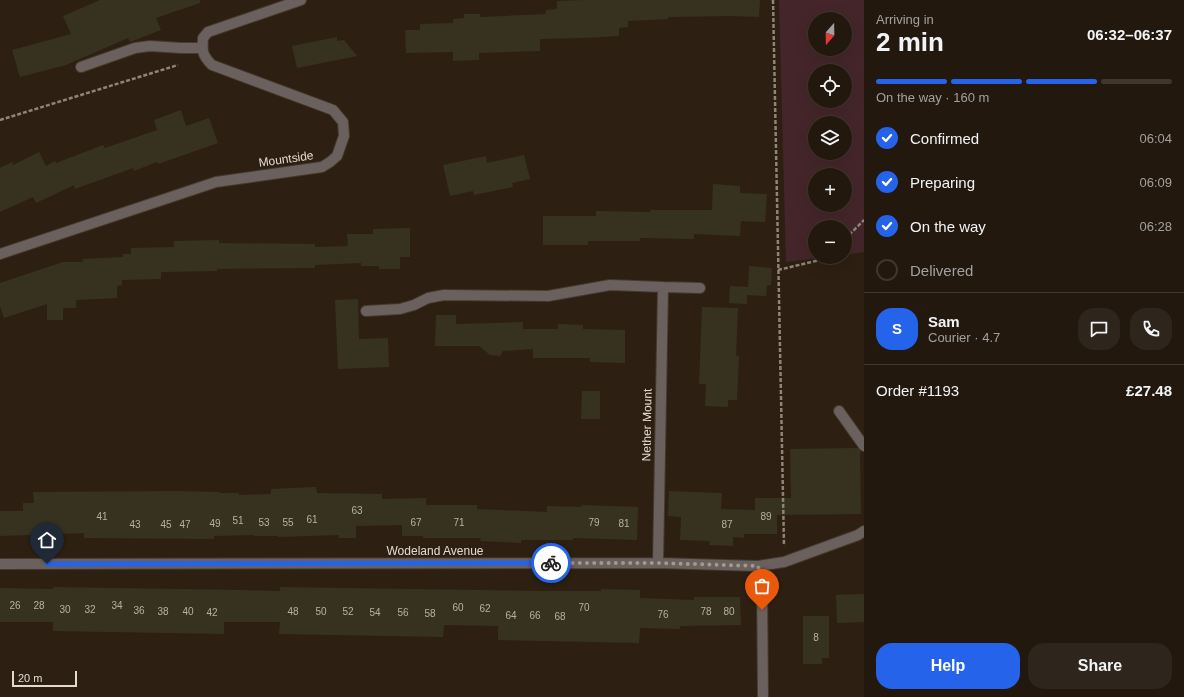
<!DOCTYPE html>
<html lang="en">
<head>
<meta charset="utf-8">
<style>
	body { margin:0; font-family:Helvetica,sans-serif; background:#2e251c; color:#f1f3f6; height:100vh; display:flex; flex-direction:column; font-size:15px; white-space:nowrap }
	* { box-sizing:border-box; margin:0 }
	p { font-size:13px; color:#a2a09e }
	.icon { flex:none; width:22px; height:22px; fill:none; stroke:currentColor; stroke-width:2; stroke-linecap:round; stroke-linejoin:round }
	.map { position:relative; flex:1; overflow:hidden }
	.sheet { display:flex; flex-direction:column; background:#22180e; width:320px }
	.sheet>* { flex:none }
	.needle { width:26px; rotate:200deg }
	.tools { position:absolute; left:808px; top:12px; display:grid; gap:8px }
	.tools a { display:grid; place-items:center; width:44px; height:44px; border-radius:50%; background:#22180e; box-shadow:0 4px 16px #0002,0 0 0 1px #3f372e; font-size:20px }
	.scale { position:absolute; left:12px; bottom:10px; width:65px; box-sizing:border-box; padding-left:4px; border:2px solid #e2d9d0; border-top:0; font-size:11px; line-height:14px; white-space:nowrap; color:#e2d9d0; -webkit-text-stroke:3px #2d2012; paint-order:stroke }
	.pin { position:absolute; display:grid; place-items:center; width:34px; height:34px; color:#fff; margin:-41px -17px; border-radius:50% 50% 50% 0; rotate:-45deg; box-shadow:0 0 4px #0007 }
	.pin .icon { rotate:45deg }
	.courier { position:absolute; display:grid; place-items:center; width:40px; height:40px; margin:-20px; border:3px solid #2563eb; border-radius:50%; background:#fff; color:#222; box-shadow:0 1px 5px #0007 }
	.summary em { font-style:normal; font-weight:700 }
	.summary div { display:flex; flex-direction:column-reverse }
	.summary { display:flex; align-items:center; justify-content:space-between; height:68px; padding:0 12px }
	h1 { font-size:26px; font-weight:700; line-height:30px }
	.bar { display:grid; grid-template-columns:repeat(4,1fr); gap:6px 4px; align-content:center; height:48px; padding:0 12px }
	.bar i { height:5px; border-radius:3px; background:#3f372e }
	.bar .selected { background:#2563eb }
	.bar p { grid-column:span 4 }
	.line { display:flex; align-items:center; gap:10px; padding:0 12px; border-top:1px solid #3f372e }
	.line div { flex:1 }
	.round { display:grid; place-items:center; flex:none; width:42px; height:42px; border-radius:16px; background:#2e251c }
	ol { padding:0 12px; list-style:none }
	li { display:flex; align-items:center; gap:12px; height:44px }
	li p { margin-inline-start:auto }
	li .icon { padding:4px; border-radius:50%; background:#2563eb; color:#fff; stroke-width:4 }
	li:last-child { color:#a2a09e }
	li i { width:22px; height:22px; border:2px solid #3f372e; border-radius:50% }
	.button { display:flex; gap:8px; margin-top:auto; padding:8px 12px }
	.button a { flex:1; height:46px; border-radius:16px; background:#2563eb; color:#fff; font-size:16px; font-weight:700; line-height:46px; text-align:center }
	.button a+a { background:#2e251c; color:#f1f3f6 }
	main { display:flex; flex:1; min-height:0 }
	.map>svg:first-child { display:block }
	.green { fill:#44262a; fill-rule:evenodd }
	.building { fill:#373220 }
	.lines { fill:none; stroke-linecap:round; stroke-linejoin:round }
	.lane-casing { stroke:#463a2d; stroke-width:12 }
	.street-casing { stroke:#463a2d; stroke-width:12 }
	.path { stroke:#8f8479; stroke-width:2.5; stroke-dasharray:4 2; stroke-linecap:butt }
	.lane { stroke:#6a605d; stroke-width:10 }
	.street { stroke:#6a605d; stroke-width:10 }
	.done { stroke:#a3988e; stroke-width:4; stroke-dasharray:0 7.2 }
	.route { stroke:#2563eb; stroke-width:5 }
	.labels { text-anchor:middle; stroke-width:3.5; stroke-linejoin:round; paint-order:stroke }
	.number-label { font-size:10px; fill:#b7afa4 }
	.street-label { font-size:12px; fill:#e2d9d0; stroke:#2d2012 }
</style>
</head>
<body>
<main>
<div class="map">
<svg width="864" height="697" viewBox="0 0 864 697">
	<rect width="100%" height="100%" fill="#2d2012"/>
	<!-- green -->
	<path class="green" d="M779,0H864V252L845,255V227H815V257H827L786,262ZM815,19H845V49H815ZM815,71H845V101H815ZM815,123H845V153H815ZM815,175H845V205H815Z"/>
	<!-- building -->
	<path class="building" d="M100,0H200V3L156,18L161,30L130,42L128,38L66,65L20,77L12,50L71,34L63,16Z
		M585,0H760L759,17L729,16L668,17V19L628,21V27L619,28V36L583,38L540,39V51L479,53V60L453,61V52L406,53L405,30H420V24L453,23V19L464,18V14H480V17L546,14V10L557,9V1Z
		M337,37V41L344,40L357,56L297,68L292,46Z
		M181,110L186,126L209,118L218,143L158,164L157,162L134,171L133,168L75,189L74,185L36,203L33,197L0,212V168L12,162L13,165L39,152L46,166L55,161L56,163L103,145L105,148L157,130L154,120Z
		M524,155L530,179L512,183L513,187L474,195L473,191L450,196L443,165L486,156L487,163Z
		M713,184L740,186V193L767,194L765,222L741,221L740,236L694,234V239L640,238V241H588V245H543V216H596V211L650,212V210H712Z
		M410,228V257H400V269H379V266H361V263L315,265V268L217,269V271L161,272V279L122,280V285L117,286V298L76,300V308H63V320H47V304L4,318L0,306V283L63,262H83L82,259L123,257V254H131V248L174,247V241L219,240V243L315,244V247L348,246L347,234H373V229Z
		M749,266L772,268L771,285H767L766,296L747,295V304L729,303L730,286L748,287V290Z
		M358,299L359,339L388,338L389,367L338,369L335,300Z
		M702,307L738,308L736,356H739L737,400H728V407L705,406L706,384H699Z
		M436,315H456V324L523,322V329H558V324L583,325V329L625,330V363L590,362V358H533V349L503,351L500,356L490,355L479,346H435Z
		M582,391H600V419H581Z
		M858,448L860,451L861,514L777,515V534H744V538L733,537V546L709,545L710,541L680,540L681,517L668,516L669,491L722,493L721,509L755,510V498H791L790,449Z
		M316,487L317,493L382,494V499L426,498V505H477V509L547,512V506L581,507V505L638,507L637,540L573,538V540H521V543L480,541L481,538H423V536H402V525L356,526V538H338L339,535L278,537V536H254V535L214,536V539L84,538V533L0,536V511H23V503H34L33,492L178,491L220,492V493H239V495L271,494V489Z
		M53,587L241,590L280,591V587L548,591H601V589L640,590V598L694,600V597H740L741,625L680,626V629L640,628L639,643L498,640V626L444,625L443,637L279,634L280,622H224V634L53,631V622H0V588L53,589Z
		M864,594V622L837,623L836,595Z
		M803,616H829V658H822V664H803Z"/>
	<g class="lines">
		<defs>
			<path id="lane" d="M81,67L135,48L150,46L181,48H202
				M366,311L400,309L414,305L428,298L444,295L548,296
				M839,411L864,446"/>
			<path id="street" d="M0,254L216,182L322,167L330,162L337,156L344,136L343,122L333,110L212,65C202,55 202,51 203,38L208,32L301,0
				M663,287L700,288
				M548,296L610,285L663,287L658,563
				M0,564L658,563L758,566L784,562L858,535L864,531
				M758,566L762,582L763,697"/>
		</defs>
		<!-- lane casing -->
		<use href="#lane" class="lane-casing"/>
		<!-- street casing -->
		<use href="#street" class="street-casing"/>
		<!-- path -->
		<path class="path" d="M773,0L784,546
			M0,120L178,65
			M845,239L864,220
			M778,270L824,259L826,257"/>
		<!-- lane -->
		<use href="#lane" class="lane"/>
		<!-- street -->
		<use href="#street" class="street"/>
	</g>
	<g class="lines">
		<!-- done -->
		<path class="done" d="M551,563H658L758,566L762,582V610"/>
		<!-- route -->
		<path class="route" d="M47,564L551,563"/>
	</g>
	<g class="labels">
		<!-- number labels -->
		<g class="number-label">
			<text x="357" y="514">63</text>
			<text x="102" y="520">41</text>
			<text x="766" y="520">89</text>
			<text x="312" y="523">61</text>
			<text x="238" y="524">51</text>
			<text x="264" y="526">53</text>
			<text x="288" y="526">55</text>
			<text x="416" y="526">67</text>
			<text x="459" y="526">71</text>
			<text x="594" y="526">79</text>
			<text x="215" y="527">49</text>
			<text x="624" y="527">81</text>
			<text x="135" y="528">43</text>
			<text x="166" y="528">45</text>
			<text x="185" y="528">47</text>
			<text x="727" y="528">87</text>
			<text x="15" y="609">26</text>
			<text x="39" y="609">28</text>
			<text x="117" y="609">34</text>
			<text x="458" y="611">60</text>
			<text x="584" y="611">70</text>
			<text x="485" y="612">62</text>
			<text x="65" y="613">30</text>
			<text x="90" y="613">32</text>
			<text x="139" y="614">36</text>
			<text x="163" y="615">38</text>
			<text x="188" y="615">40</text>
			<text x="293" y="615">48</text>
			<text x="321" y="615">50</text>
			<text x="348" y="615">52</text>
			<text x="706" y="615">78</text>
			<text x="729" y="615">80</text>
			<text x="212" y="616">42</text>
			<text x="375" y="616">54</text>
			<text x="403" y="616">56</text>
			<text x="430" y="617">58</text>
			<text x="663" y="618">76</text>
			<text x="511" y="619">64</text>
			<text x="535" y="619">66</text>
			<text x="560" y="620">68</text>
			<text x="816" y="641">8</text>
		</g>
		<!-- street labels -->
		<g class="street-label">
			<text transform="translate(286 159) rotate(-8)" y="4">Mountside</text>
			<text transform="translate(647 425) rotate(-89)" y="4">Nether Mount</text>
			<text x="435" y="555">Wodeland Avenue</text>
		</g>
	</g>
</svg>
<div class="tools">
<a><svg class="needle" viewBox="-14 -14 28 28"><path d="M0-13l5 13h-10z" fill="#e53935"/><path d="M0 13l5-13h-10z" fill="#a2a09e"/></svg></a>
<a><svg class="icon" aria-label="locate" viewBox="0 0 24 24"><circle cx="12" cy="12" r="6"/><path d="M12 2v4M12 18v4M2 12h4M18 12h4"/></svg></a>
<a><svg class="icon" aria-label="layers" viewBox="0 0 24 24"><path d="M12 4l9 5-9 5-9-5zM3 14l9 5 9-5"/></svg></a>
<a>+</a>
<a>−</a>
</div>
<div class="scale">20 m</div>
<div class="pin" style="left:762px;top:610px;background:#ea580c"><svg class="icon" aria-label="bag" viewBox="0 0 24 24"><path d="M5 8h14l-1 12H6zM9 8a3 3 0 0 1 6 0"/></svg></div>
<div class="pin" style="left:47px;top:564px;background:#1f2937"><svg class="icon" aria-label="home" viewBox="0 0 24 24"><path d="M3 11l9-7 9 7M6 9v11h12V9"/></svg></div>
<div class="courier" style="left:551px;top:563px"><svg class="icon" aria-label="bike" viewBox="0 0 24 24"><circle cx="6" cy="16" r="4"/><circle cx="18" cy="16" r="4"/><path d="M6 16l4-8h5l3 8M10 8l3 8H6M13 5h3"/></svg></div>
</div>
<section class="sheet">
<div class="summary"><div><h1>2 min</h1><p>Arriving in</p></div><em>06:32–06:37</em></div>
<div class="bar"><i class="selected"></i><i class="selected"></i><i class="selected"></i><i></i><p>On the way · 160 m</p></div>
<ol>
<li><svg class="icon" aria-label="check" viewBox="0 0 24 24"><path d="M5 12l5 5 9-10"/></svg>Confirmed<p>06:04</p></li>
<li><svg class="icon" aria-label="check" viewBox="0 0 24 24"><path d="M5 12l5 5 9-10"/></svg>Preparing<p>06:09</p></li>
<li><svg class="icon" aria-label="check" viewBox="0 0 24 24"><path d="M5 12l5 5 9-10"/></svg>On the way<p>06:28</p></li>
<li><i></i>Delivered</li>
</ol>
<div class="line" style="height:72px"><b class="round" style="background:#2563eb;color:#fff">S</b><div><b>Sam</b><p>Courier · 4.7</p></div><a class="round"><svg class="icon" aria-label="chat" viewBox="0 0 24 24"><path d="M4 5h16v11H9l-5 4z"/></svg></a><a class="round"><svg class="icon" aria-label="phone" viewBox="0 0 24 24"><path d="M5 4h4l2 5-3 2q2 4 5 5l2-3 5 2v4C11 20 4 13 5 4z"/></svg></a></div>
<div class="line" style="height:52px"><div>Order #1193</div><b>£27.48</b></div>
<div class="button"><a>Help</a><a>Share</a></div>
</section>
</main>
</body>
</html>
